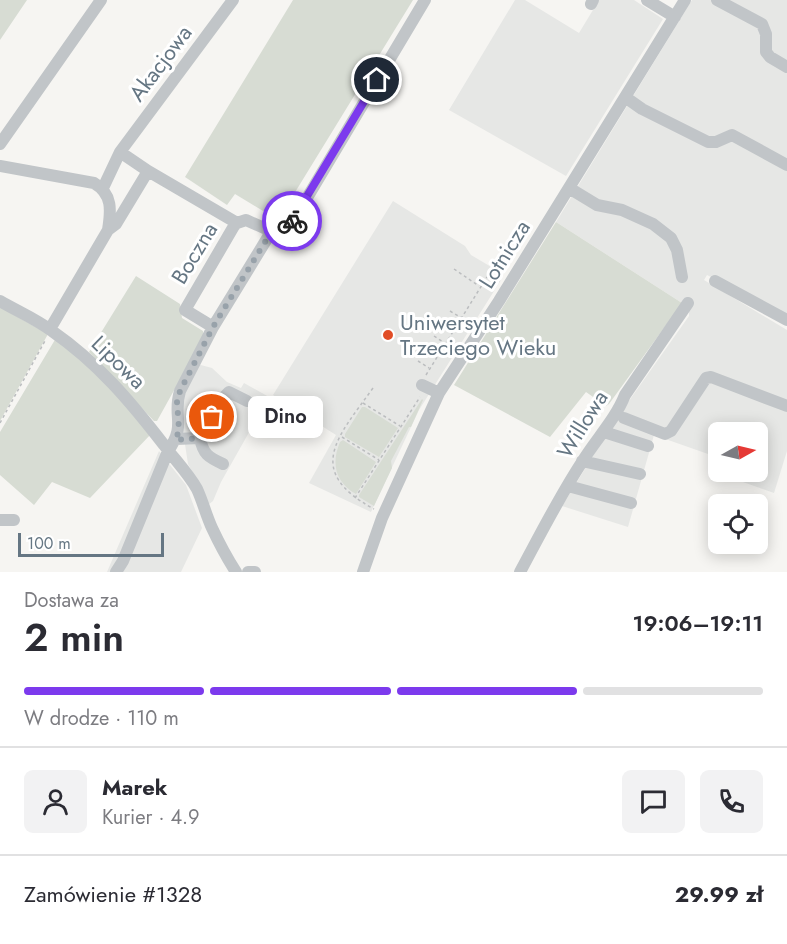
<!DOCTYPE html>
<html lang="pl">
<head>
<meta charset="utf-8">
<style>
	body { margin:0; font-family:Jost,sans-serif; background:#f2f2f3; color:#2b2b33; height:100vh; display:flex; flex-direction:column; font-size:22px; white-space:nowrap }
	* { box-sizing:border-box; margin:0 }
	p { font-size:20px; color:#7c7c81 }
	.icon { flex:none; width:33px; height:33px; fill:none; stroke:currentColor; stroke-width:2; stroke-linecap:round; stroke-linejoin:round }
	.map { position:relative; height:572px; overflow:hidden }
	.sheet { display:flex; flex-direction:column; background:#fff; flex:1 }
	.sheet>* { flex:none }
	.needle { width:39px; rotate:82deg }
	.tools { position:absolute; left:708px; top:422px; display:grid; gap:12px }
	.tools a { display:grid; place-items:center; width:60px; height:60px; border-radius:9px; background:#fff; box-shadow:0 3px 15px #0003; font-size:30px }
	.scale { position:absolute; left:18px; bottom:15px; width:146px; box-sizing:border-box; padding-left:6px; border:3px solid #657683; border-top:0; font-size:16px; line-height:21px; white-space:nowrap; color:#657683; -webkit-text-stroke:4px #fff; paint-order:stroke }
	.pin { position:absolute; display:grid; place-items:center; width:51px; height:51px; color:#fff; margin:-26px; border:3px solid #fff; border-radius:50%; box-shadow:0 2px 6px #0007 }
	.courier { position:absolute; display:grid; place-items:center; width:60px; height:60px; margin:-30px; border:4px solid #7c3aed; border-radius:50%; background:#fff; color:#222; box-shadow:0 2px 8px #0007 }
	.bubble { position:absolute; height:42px; border-radius:9px; background:#fff; box-shadow:0 3px 15px #0003; font-size:20px; font-weight:600; line-height:42px; text-align:center }
	.overview em { font-style:normal; font-weight:600 }
	.overview div { display:flex; flex-direction:column-reverse }
	.overview { display:flex; align-items:center; justify-content:space-between; height:102px; padding:0 24px }
	h1 { font-size:39px; font-weight:600; line-height:45px }
	.bar { display:grid; grid-template-columns:repeat(4,1fr); gap:9px 6px; align-content:center; height:72px; padding:0 24px }
	.bar i { height:8px; border-radius:4px; background:#e1e1e2 }
	.bar .current { background:#7c3aed }
	.bar p { grid-column:span 4 }
	.line { display:flex; align-items:center; gap:15px; padding:0 24px; border-top:2px solid #e1e1e2 }
	.line div { flex:1 }
	.round { display:grid; place-items:center; flex:none; width:63px; height:63px; border-radius:9px; background:#f2f2f3 }
	.map>svg:first-child { display:block }
	.built { fill:#e6e7e5; fill-rule:evenodd }
	.green { fill:#d7dcd3 }
	.lines { fill:none; stroke-linecap:round; stroke-linejoin:round }
	.path { stroke:#bbbdbf; stroke-width:1.5; stroke-dasharray:3 3; stroke-linecap:butt }
	.minor { stroke:#c1c5c8; stroke-width:12 }
	.done { stroke:#98a2aa; stroke-width:6; stroke-dasharray:0 10.8 }
	.route { stroke:#7c3aed; stroke-width:8 }
	.poi-dot { fill:#e14d26; stroke:#fff; stroke-width:2 }
	.labels { text-anchor:middle; stroke-width:6; stroke-linejoin:round; paint-order:stroke }
	.street-label { font-size:22px; fill:#657683; stroke:#fff }
	.poi-label { font-size:22px; fill:#657683; stroke:#fff; text-anchor:start }
</style>
</head>
<body>
<div class="map">
<svg width="787" height="572" viewBox="0 0 787 572">
	<rect width="100%" height="100%" fill="#f6f5f2"/>
	<!-- built -->
	<path class="built" d="M515,0H525L579,33L599,0H634L663,19L566,176L449,110Z
		M692,0H787V315L707,275L704,280L787,330V451L774,493L715,472L708,454L654,435L628,527L562,506L614,422L689,316V305L682,303L556,222ZM718,432H758V471H718Z
		M393,201L465,246L471,255L493,268L490,273L501,280L419,410L371,512L309,483L336,435L273,395Z
		M197,364L212,368L227,382L241,388L244,383L269,397L221,482L213,501L208,505L201,488L188,464L179,405Z
		M159,451L186,485L202,528L181,572H107Z"/>
	<!-- green -->
	<path class="green" d="M0,0H27L0,40Z
		M293,0H413L278,220L235,194L227,205L185,177Z
		M556,222L682,303L609,404L606,406L586,392L550,437L454,385Z
		M136,276L180,304L182,318L203,331V338L157,421H154L89,352Z
		M0,307L48,334L0,421Z
		M56,338L98,374L151,434L90,498L52,482L34,505L0,475V432Z
		M422,399L423,400L411,427H409L391,461L392,468L374,506L359,497V495Z
		M362,407H365L398,428L379,457L345,437V434Z
		M343,440L376,462L356,494C335,482 331,463 340,442Z"/>
	<g class="lines">
		<!-- path -->
		<path class="path" d="M454,269L479,286
			M450,311L470,323
			M434,336L443,342
			M418,361L429,368
			M426,375L487,277
			M373,388C337,438 304,471 374,509
			M363,403L400,426
			M0,423L46,339
			M342,437L379,460
			M355,498L420,397"/>
		<!-- minor -->
		<path class="minor" d="M647,0L675,17
			M717,0L762,24L766,34V52L770,57L787,67
			M591,4L593,0
			M625,97L642,109L708,142H716L732,135L787,165
			M0,144L101,0
			M0,166L94,183C113,194 111,211 108,230L50,329
			M148,171L237,223
			M103,188L120,152L233,0
			M569,188L597,205L622,210L653,224L671,238L677,250L682,277
			M108,230L116,224L148,171L120,152
			M715,281L787,320
			M0,301C17,311 36,319 52,331C98,363 130,401 164,445C175,460 188,473 197,489C203,502 206,515 212,528C219,543 227,558 236,572
			M213,327L185,310L234,226L237,223L246,220L273,232
			M422,385L439,393
			M624,418L665,434L671,431L706,378L711,377L787,406
			M604,432L648,446
			M200,438L224,397L229,392L247,401
			M176,439L200,438C203,454 208,457 223,464
			M582,461L640,474
			M568,486L631,503
			M0,520H14
			M116,572L123,561L168,451C187,424 172,417 180,391L213,327L268,237C276,228 287,227 295,218L425,0
			M248,572H255
			M363,572L382,518L439,393L499,301L685,0
			M520,572C540,535 559,497 582,462C596,439 615,420 625,395L688,303"/>
	</g>
	<g class="lines">
		<!-- done -->
		<path class="done" d="M212,417L200,438L176,440L179,429L177,402L180,391L213,327L265,242C274,230 283,231 292,221"/>
		<!-- route -->
		<path class="route" d="M292,221L377,80"/>
	</g>
	<!-- markers -->
	<circle class="poi-dot" cx="388" cy="335" r="6"/>
	<g class="labels">
		<!-- street labels -->
		<g class="street-label">
			<text transform="translate(160 63) rotate(-53)" y="8">Akacjowa</text>
			<text transform="translate(194 253) rotate(-59)" y="8">Boczna</text>
			<text transform="translate(504 254) rotate(-58)" y="8">Lotnicza</text>
			<text transform="translate(119 362) rotate(44)" y="8">Lipowa</text>
			<text transform="translate(582 424) rotate(-58)" y="8">Willowa</text>
		</g>
		<!-- poi labels -->
		<g class="poi-label">
			<text x="400" y="330">Uniwersytet<tspan x="400" dy="25">Trzeciego Wieku</tspan></text>
		</g>
	</g>
</svg>
<div class="tools">
<a><svg class="needle" viewBox="-14 -14 28 28"><path d="M0-13l5 13h-10z" fill="#e53935"/><path d="M0 13l5-13h-10z" fill="#7c7c81"/></svg></a>
<a><svg class="icon" aria-label="locate" viewBox="0 0 24 24"><circle cx="12" cy="12" r="6"/><path d="M12 2v4M12 18v4M2 12h4M18 12h4"/></svg></a>
</div>
<div class="scale">100 m</div>
<div class="pin" style="left:212px;top:417px;background:#ea580c"><svg class="icon" aria-label="bag" viewBox="0 0 24 24"><path d="M5 8h14l-1 12H6zM9 8a3 3 0 0 1 6 0"/></svg></div>
<div class="pin" style="left:377px;top:80px;background:#1f2937"><svg class="icon" aria-label="home" viewBox="0 0 24 24"><path d="M3 11l9-7 9 7M6 9v11h12V9"/></svg></div>
<div class="courier" style="left:292px;top:221px"><svg class="icon" aria-label="bike" viewBox="0 0 24 24"><circle cx="6" cy="16" r="4"/><circle cx="18" cy="16" r="4"/><path d="M6 16l4-8h5l3 8M10 8l3 8H6M13 5h3"/></svg></div>
<div class="bubble" style="left:248px;top:396px;width:75px">Dino</div>
</div>
<section class="sheet">
<div class="overview"><div><h1>2 min</h1><p>Dostawa za</p></div><em>19:06–19:11</em></div>
<div class="bar"><i class="current"></i><i class="current"></i><i class="current"></i><i></i><p>W drodze · 110 m</p></div>
<div class="line" style="height:108px"><a class="round"><svg class="icon" aria-label="person" viewBox="0 0 24 24"><circle cx="12" cy="8" r="4"/><path d="M4 21q1-7 8-7t8 7"/></svg></a><div><b>Marek</b><p>Kurier · 4.9</p></div><a class="round"><svg class="icon" aria-label="chat" viewBox="0 0 24 24"><path d="M4 5h16v11H9l-5 4z"/></svg></a><a class="round"><svg class="icon" aria-label="phone" viewBox="0 0 24 24"><path d="M5 4h4l2 5-3 2q2 4 5 5l2-3 5 2v4C11 20 4 13 5 4z"/></svg></a></div>
<div class="line" style="height:78px"><div>Zamówienie #1328</div><b>29.99 zł</b></div>
</section>
</body>
</html>
